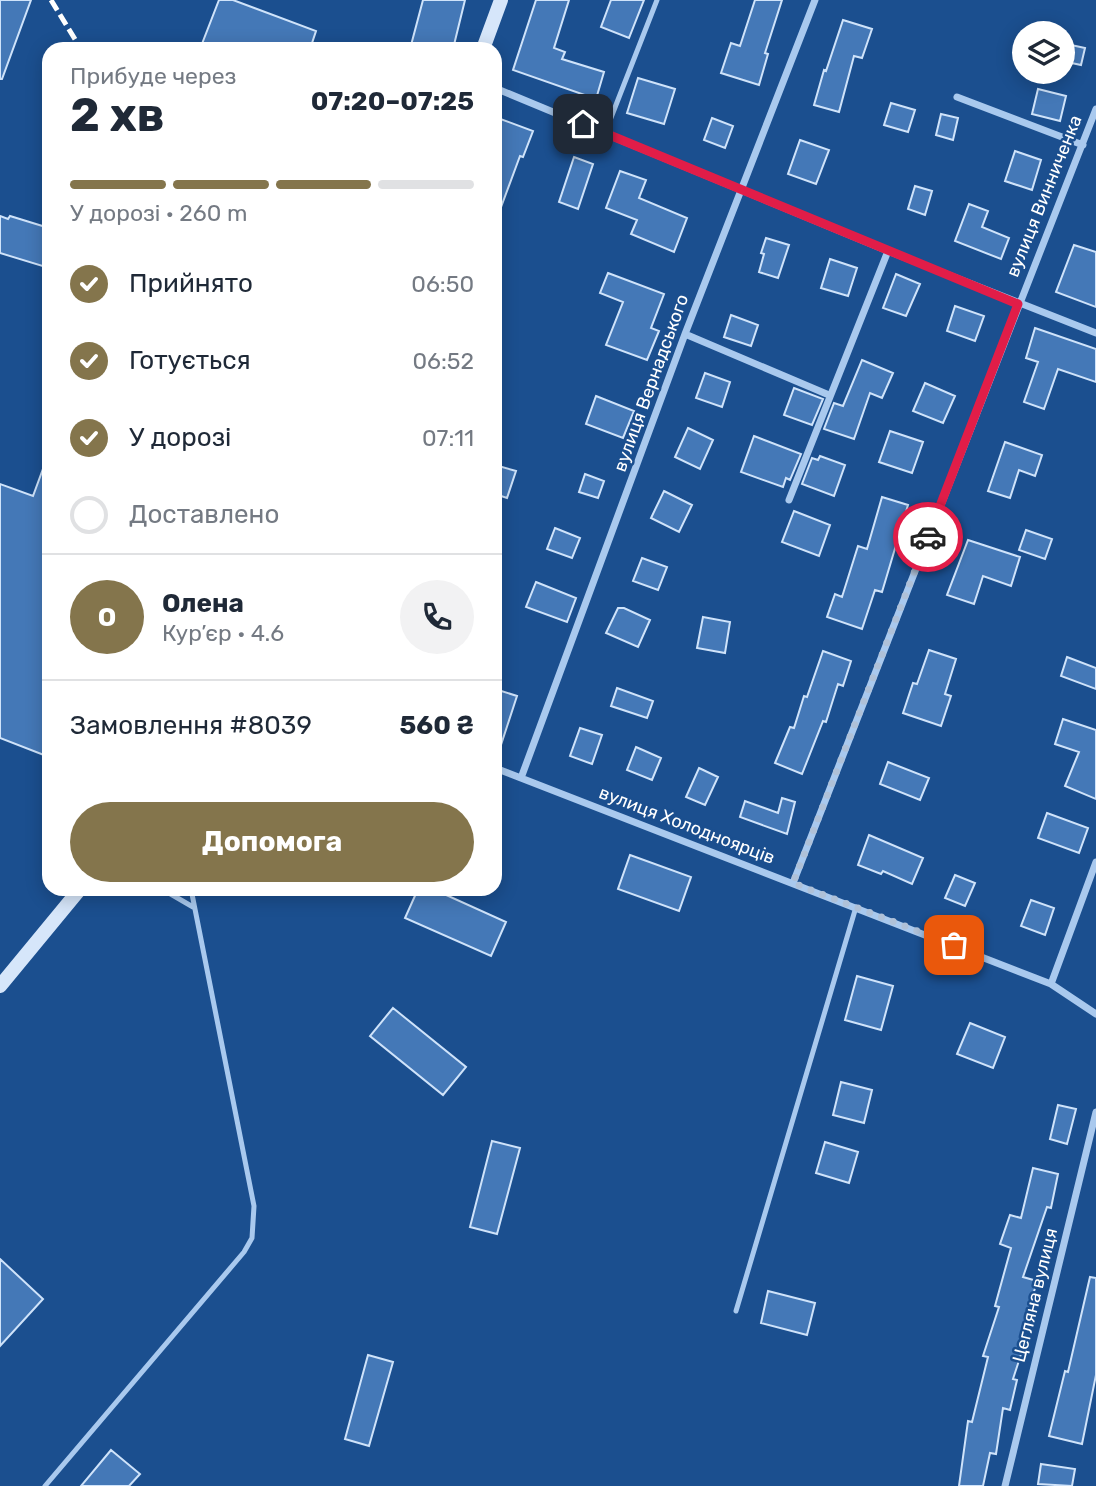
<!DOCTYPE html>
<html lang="uk">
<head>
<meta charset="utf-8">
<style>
	body { margin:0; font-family:Rubik,sans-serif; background:#f2f2f3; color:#1f2937; height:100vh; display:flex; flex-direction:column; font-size:26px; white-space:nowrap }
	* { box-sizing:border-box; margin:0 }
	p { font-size:23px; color:#747a83 }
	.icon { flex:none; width:38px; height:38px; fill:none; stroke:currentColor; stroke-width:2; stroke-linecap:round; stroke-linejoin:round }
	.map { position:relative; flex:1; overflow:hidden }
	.details { position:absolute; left:42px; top:42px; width:460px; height:854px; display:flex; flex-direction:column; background:#fff; border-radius:21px; box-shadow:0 4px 18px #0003 }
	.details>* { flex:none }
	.fabs { position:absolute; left:1012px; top:21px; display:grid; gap:14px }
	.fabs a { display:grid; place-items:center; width:63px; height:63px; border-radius:50%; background:#fff; box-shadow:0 4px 18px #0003; font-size:35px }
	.pin { position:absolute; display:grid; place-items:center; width:60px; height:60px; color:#fff; margin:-30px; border-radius:14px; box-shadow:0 4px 10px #0006 }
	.courier { position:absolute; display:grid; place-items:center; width:70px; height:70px; margin:-35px; border:5px solid #e11d48; border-radius:50%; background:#fff; color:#222; box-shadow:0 2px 9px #0007 }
	.headline em { font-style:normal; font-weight:700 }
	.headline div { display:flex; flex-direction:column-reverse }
	.headline { display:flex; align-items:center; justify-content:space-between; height:119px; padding:0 28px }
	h1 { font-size:46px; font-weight:700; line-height:52px }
	.bar { display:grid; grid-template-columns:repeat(4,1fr); gap:10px 7px; align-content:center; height:84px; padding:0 28px }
	.bar i { height:9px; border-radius:5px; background:#e0e1e3 }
	.bar .current { background:#84754c }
	.bar p { grid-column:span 4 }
	.line { display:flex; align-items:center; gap:18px; padding:0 28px; border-top:2px solid #e0e1e3 }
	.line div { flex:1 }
	.round { display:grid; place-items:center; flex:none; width:74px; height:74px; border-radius:37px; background:#f2f2f3 }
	ol { padding:0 28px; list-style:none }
	li { display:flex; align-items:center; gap:21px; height:77px }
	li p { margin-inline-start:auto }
	li .icon { padding:7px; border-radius:50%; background:#84754c; color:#fff; stroke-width:4 }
	li:last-child { color:#747a83 }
	li i { width:38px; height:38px; border:4px solid #e0e1e3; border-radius:50% }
	.primary-button { display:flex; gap:14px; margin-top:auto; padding:14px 28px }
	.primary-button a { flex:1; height:80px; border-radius:42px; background:#84754c; color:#fff; font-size:28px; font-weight:700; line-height:80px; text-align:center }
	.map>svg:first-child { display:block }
	.building { fill:#4478b7; stroke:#cfe3fa; stroke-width:2 }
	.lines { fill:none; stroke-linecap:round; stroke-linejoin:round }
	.lane { stroke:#a9c9ee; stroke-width:5 }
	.street { stroke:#a9c9ee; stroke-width:7 }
	.secondary { stroke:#d6e6fa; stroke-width:14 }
	.rail { stroke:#fff; stroke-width:5; stroke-dasharray:12 5; stroke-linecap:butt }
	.done { stroke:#afc1d8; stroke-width:7; stroke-dasharray:0 12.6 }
	.route { stroke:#e11d48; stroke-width:9 }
	.labels { text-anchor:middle; stroke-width:5; stroke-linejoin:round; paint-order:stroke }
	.street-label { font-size:18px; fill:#fff; stroke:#1b4f8f }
</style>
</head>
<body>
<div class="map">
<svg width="1096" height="1486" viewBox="0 0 1096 1486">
	<rect width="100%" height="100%" fill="#1b4f8f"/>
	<!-- building -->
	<path class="building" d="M0,0H31L2,79H0Z
		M219,0H233L316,31L310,49H200Z
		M423,0H465L453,49H410Z
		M536,0H569L554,48L565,52L562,59L604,72L596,99L513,70Z
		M611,0H644L629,38L601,27Z
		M755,0H782L765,53L768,54L759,85L721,73L731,43L740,46Z
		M843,20L872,29L862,58L854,56L839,112L814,105L824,70L826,71Z
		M1062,43L1085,48L1081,65L1062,61Z
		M638,78L675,89L664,124L627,113Z
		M1038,89L1066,96L1060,121L1032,114Z
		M891,103L915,110L908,132L884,125Z
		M941,114L958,118L953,140L936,135Z
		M495,117L533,131L523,157L520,156L497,218Z
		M712,118L733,126L725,148L704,140Z
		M800,140L829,150L816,184L788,174Z
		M1015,151L1041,160L1032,190L1005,181Z
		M574,157L593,164L578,209L559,202Z
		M620,171L646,180L639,198L687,218L674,252L631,234L637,220L606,208Z
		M915,186L932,191L925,215L908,209Z
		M969,204L988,211L982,227L1009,238L1001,259L955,241Z
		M0,216L8,219L10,216L49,228V268L0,253Z
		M766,238L789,245L778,278L759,272L764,254L761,253Z
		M1074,245L1096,252V307L1056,292Z
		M830,259L857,268L848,296L821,288Z
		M608,273L664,294L651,328L659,331L647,360L606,345L623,302L600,293Z
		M896,274L920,284L906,316L883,308Z
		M955,306L984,316L975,341L947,331Z
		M731,315L758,325L751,346L724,337Z
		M1035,328L1096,349V382L1058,369L1044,409L1024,402L1038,362L1026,358Z
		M862,360L893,373L882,398L870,393L854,439L824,429L834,403L843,406Z
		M705,373L730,382L722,407L696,398Z
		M925,383L955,396L943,423L913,411Z
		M794,388L823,399L812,425L784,415Z
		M596,396L634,411L623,438L586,424Z
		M688,428L713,440L700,469L675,457Z
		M890,431L923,442L912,473L879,462Z
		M754,436L801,454L790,480L786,478L783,487L741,472Z
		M1005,442L1042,455L1035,476L1019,470L1010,498L988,491Z
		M820,456L845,465L834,496L802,484L812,458L818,460Z
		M47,458H49V757L0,738V484L33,496Z
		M495,465L516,471L507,498L495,494Z
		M585,474L604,481L598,498L579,492Z
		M664,491L692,505L679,532L651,518Z
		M882,497L908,505L882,592L875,590L862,629L827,617L835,594L842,597L858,546L867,549Z
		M794,511L830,525L819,556L782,542Z
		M555,528L580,538L572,558L547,549Z
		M1026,530L1052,539L1045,559L1019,550Z
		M968,540L1020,557L1011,586L983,576L974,604L947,595Z
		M642,558L667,567L658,590L633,581Z
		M536,582L576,598L567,622L526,607Z
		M618,608H624L650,620L638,647L606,633Z
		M703,617L730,622L725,653L697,648Z
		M929,650L956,659L945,694L951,696L941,726L903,713L913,683L917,684Z
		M823,651L851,661L843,686L838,684L826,722L823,721L802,774L775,763L790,727L794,728L804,696L807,697Z
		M1067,657L1096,668V689L1061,676Z
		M617,688L653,701L647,718L611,706Z
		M495,689L517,696L498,754H495Z
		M1063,719L1096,730V799L1065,786L1079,752L1055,744Z
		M580,728L602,735L592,764L570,756Z
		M636,747L661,758L652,780L627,770Z
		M888,762L929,778L920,800L880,784Z
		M699,768L718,777L705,805L686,797Z
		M782,798L795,802L787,834L740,817L745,801L778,813Z
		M1047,813L1088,828L1079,853L1038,838Z
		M869,835L923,858L912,884L883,871L881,874L858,865Z
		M630,855L691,877L679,911L618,889Z
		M955,875L975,883L965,906L945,898Z
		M418,889H433L506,922L491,956L405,918Z
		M1031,900L1054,908L1045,935L1021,926Z
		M857,976L893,986L881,1030L845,1020Z
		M393,1008L466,1067L443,1095L370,1036Z
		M970,1023L1005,1037L993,1068L957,1054Z
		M841,1082L872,1090L864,1123L833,1115Z
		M1058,1105L1076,1109L1067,1144L1050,1139Z
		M492,1141L520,1148L497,1234L470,1227Z
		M825,1142L858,1152L849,1183L816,1173Z
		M1033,1168L1058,1174L1051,1208L1047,1207L1023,1277L1037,1281L1022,1334L1027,1336L1013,1379L1017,1380L1010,1410L1003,1408L996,1454L990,1453L983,1486H959L968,1421L972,1422L988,1357L983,1356L999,1307L995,1306L1011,1248L1000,1244L1010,1215L1021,1218Z
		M0,1259L43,1299L0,1346Z
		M1090,1277L1096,1278V1375L1082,1444L1049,1436L1065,1371L1068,1372Z
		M768,1291L815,1303L807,1335L761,1323Z
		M368,1355L393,1362L369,1446L345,1439Z
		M111,1450L140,1474L129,1486H81Z
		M1041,1464L1075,1469L1072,1486L1038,1484Z"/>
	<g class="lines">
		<!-- lane -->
		<path class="lane" d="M605,133L657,0
			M162,889L193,907
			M736,1311L856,907
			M45,1486L244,1252L252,1238L254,1206L191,889"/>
		<!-- street -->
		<path class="street" d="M495,88L888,251L1096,333
			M957,97L1083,145
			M685,334L829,395
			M789,500L888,251
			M495,768L1051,984L1096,1014
			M521,778L685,334L815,0
			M793,883L1096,109
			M1051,984L1096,862
			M1005,1486L1096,1112"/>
		<!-- secondary -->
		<path class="secondary" d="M483,49L501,0
			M0,986L80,889"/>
		<!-- rail -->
		<path class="rail" d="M51,0L81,49"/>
	</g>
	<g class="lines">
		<!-- done -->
		<path class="done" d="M928,537L793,883L954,945"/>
		<!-- route -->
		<path class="route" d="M583,124L1018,304L928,537"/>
	</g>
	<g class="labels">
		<!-- street labels -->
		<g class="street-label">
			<text transform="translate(1044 196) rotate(-68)" y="6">вулиця Винниченка</text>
			<text transform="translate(651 383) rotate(-70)" y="6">вулиця Вернадського</text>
			<text transform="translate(687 825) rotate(21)" y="6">вулиця Холодноярців</text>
			<text transform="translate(1035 1295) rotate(-76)" y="6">Цегляна вулиця</text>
		</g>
	</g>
</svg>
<div class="fabs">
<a><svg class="icon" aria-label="layers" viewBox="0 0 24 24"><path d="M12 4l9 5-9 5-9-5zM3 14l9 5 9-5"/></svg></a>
</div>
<div class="pin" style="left:954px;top:945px;background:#ea580c"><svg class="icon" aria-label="bag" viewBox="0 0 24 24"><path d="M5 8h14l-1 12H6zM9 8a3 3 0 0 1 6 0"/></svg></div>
<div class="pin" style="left:583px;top:124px;background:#1f2937"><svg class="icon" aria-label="home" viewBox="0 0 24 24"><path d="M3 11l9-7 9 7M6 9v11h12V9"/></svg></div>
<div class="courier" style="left:928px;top:537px"><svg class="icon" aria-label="car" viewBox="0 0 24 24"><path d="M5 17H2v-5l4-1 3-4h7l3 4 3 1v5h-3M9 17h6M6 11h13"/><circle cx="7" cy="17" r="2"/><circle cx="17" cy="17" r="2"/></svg></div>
<section class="details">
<div class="headline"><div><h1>2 хв</h1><p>Прибуде через</p></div><em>07:20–07:25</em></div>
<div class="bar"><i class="current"></i><i class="current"></i><i class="current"></i><i></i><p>У дорозі · 260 m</p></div>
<ol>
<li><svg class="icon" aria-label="check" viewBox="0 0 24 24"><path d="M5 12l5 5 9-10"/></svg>Прийнято<p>06:50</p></li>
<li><svg class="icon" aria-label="check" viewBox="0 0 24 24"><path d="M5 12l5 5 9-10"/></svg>Готується<p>06:52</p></li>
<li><svg class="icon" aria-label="check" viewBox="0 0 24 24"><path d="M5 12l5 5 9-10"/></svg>У дорозі<p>07:11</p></li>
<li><i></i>Доставлено</li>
</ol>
<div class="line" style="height:126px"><b class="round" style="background:#84754c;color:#fff">О</b><div><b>Олена</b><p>Кур’єр · 4.6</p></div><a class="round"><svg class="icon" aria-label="phone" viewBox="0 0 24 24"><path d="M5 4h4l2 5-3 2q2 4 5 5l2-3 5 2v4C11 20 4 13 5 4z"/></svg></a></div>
<div class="line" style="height:91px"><div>Замовлення #8039</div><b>560 ₴</b></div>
<div class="primary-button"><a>Допомога</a></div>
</section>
</div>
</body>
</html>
